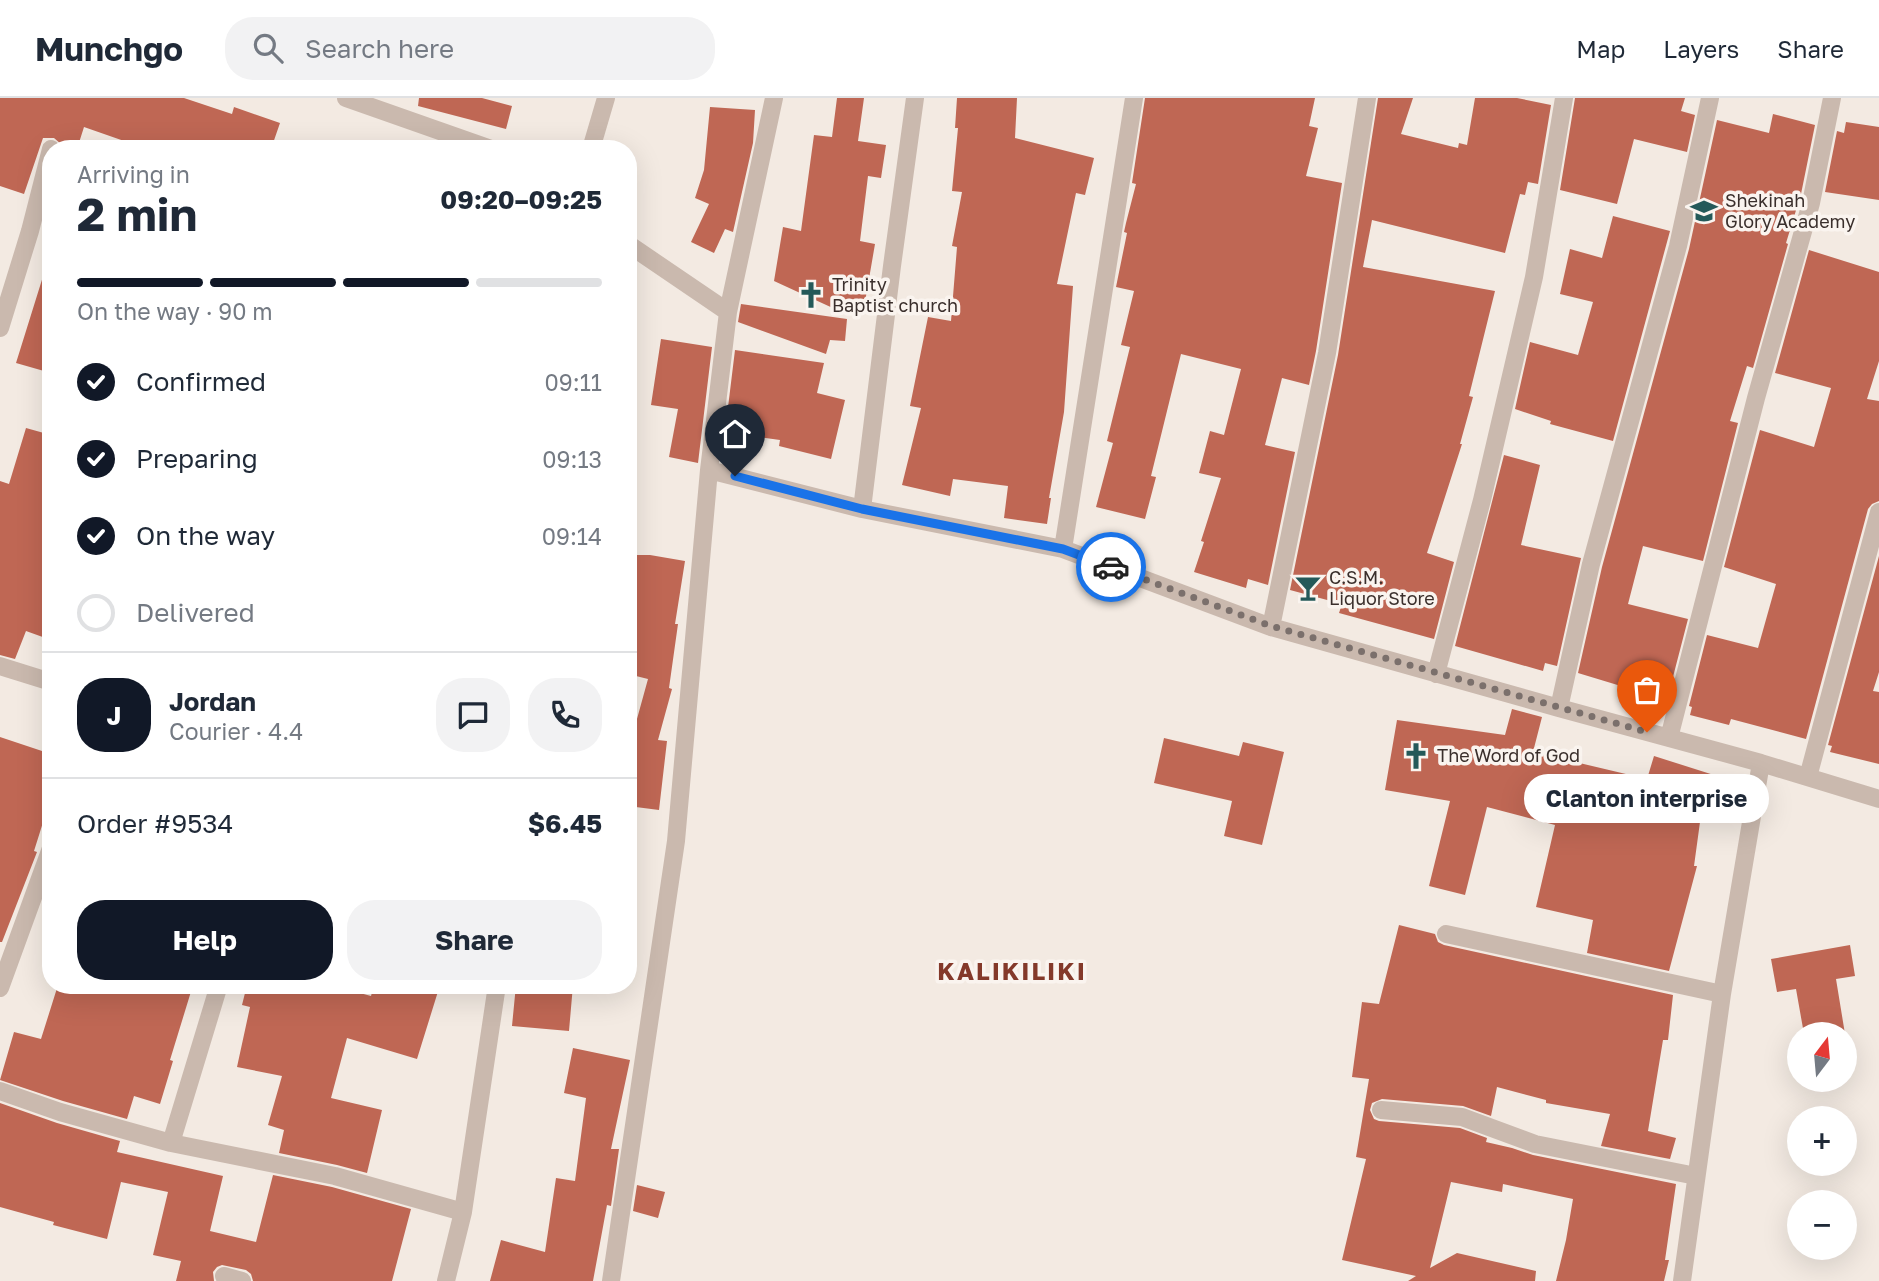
<!DOCTYPE html>
<html lang="en">
<head>
<meta charset="utf-8">
<style>
	body { margin:0; font-family:"Golos Text",sans-serif; background:#f2f2f3; color:#1f2937; height:100vh; display:flex; flex-direction:column; font-size:26px; white-space:nowrap }
	* { box-sizing:border-box; margin:0 }
	p { font-size:23px; color:#747a83 }
	.icon { flex:none; width:38px; height:38px; fill:none; stroke:currentColor; stroke-width:2; stroke-linecap:round; stroke-linejoin:round }
	.map { position:relative; flex:1; overflow:hidden }
	.sheet { position:absolute; left:42px; top:42px; width:595px; height:854px; display:flex; flex-direction:column; background:#fff; border-radius:28px; box-shadow:0 7px 28px #0002 }
	.sheet>* { flex:none }
	.needle { width:46px; rotate:16deg }
	.fabs { position:absolute; left:1787px; top:924px; display:grid; gap:14px }
	.fabs a { display:grid; place-items:center; width:70px; height:70px; border-radius:50%; background:#fff; box-shadow:0 7px 28px #0002; font-size:35px }
	.pin { position:absolute; display:grid; place-items:center; width:60px; height:60px; color:#fff; margin:-72px -30px; border-radius:50% 50% 50% 0; rotate:-45deg; box-shadow:0 0 7px #0007 }
	.pin .icon { rotate:45deg }
	.courier { position:absolute; display:grid; place-items:center; width:70px; height:70px; margin:-35px; border:5px solid #1a73e8; border-radius:50%; background:#fff; color:#222; box-shadow:0 2px 9px #0007 }
	.bubble { position:absolute; height:49px; border-radius:24px; background:#fff; box-shadow:0 7px 28px #0002; font-size:23px; font-weight:700; line-height:49px; text-align:center }
	.head em { font-style:normal; font-weight:700 }
	.head div { display:flex; flex-direction:column-reverse }
	.head { display:flex; align-items:center; justify-content:space-between; height:119px; padding:0 35px }
	h1 { font-size:46px; font-weight:700; line-height:52px }
	.bar { display:grid; grid-template-columns:repeat(4,1fr); gap:10px 7px; align-content:center; height:84px; padding:0 35px }
	.bar i { height:9px; border-radius:5px; background:#e0e1e3 }
	.bar .current { background:#111827 }
	.bar p { grid-column:span 4 }
	.line { display:flex; align-items:center; gap:18px; padding:0 35px; border-top:2px solid #e0e1e3 }
	.line div { flex:1 }
	.round { display:grid; place-items:center; flex:none; width:74px; height:74px; border-radius:28px; background:#f2f2f3 }
	ol { padding:0 35px; list-style:none }
	li { display:flex; align-items:center; gap:21px; height:77px }
	li p { margin-inline-start:auto }
	li .icon { padding:7px; border-radius:50%; background:#111827; color:#fff; stroke-width:4 }
	li:last-child { color:#747a83 }
	li i { width:38px; height:38px; border:4px solid #e0e1e3; border-radius:50% }
	.cta { display:flex; gap:14px; margin-top:auto; padding:14px 35px }
	.cta a { flex:1; height:80px; border-radius:28px; background:#111827; color:#fff; font-size:28px; font-weight:700; line-height:80px; text-align:center }
	.cta a+a { background:#f2f2f3; color:#1f2937 }
	header { display:flex; align-items:center; gap:42px; box-sizing:border-box; height:98px; padding:0 35px; background:#fff; border-bottom:2px solid #e0e1e3 }
	header strong { font-size:33px }
	nav { display:flex; gap:38px; margin-inline-start:auto; font-size:24px }
	.search { width:490px; height:63px; background:#f2f2f3; display:flex; align-items:center; gap:18px; box-sizing:border-box; padding:0 24px; border-radius:28px; color:#747a83; font-size:26px }
	.map>svg:first-child { display:block }
	.building { fill:#bf6754 }
	.lines { fill:none; stroke-linecap:round; stroke-linejoin:round }
	.minor { stroke:#cab9ae; stroke-width:18 }
	.done { stroke:#7b706c; stroke-width:7; stroke-dasharray:0 12.6 }
	.route { stroke:#1a73e8; stroke-width:9 }
	.labels { text-anchor:middle; stroke-width:7; stroke-linejoin:round; paint-order:stroke }
	.poi-label { font-size:18px; fill:#3a2f2c; stroke:#faf4ef; text-anchor:start }
	.district-label { font-size:24px; font-weight:bold; letter-spacing:2px; fill:#84392a; stroke:#faf4ef }
</style>
</head>
<body>
<header>
<strong>Munchgo</strong>
<div class="search"><svg class="icon" aria-label="search" viewBox="0 0 24 24"><circle cx="10" cy="10" r="6"/><path d="M15 15l6 6"/></svg>Search here</div>
<nav><a>Map</a><a>Layers</a><a>Share</a></nav>
</header>
<div class="map">
<svg width="1879" height="1183" viewBox="0 0 1879 1183">
	<rect width="100%" height="100%" fill="#f3eae2"/>
	<!-- building -->
	<path class="building" d="M0,0H184L232,16L234,9L280,25L271,51H147L84,29L77,51L61,46L54,40H43L24,96L0,88Z
		M419,0H482L512,8L506,31L418,8Z
		M837,0H864L858,43L886,47L881,80L868,78L860,143L875,146L865,204L849,201L848,217L774,183L783,129L801,133L814,37L832,39Z
		M957,0H1017L1015,40L1094,60L1085,97L1076,95L1057,186L1073,188L1064,314L1049,400H1051L1047,426L1004,420L1008,388L953,381L950,398L902,387L921,310L910,308L928,219L951,223L957,149L952,148L962,94L952,93L958,30H955Z
		M1145,0H1315L1309,28L1318,30L1306,78L1342,85L1316,253L1309,287L1282,280L1265,347L1295,354L1268,487L1248,481L1246,490L1194,474L1204,444L1201,443L1221,380L1199,375L1210,333L1224,337L1241,271L1181,256L1151,378L1156,379L1145,421L1096,409L1113,345L1107,343L1130,249L1121,247L1134,193L1116,189L1127,135L1124,134L1126,125L1136,86L1132,85Z
		M1378,0H1413L1401,36L1458,50L1459,45L1467,47L1475,0H1517L1551,7L1538,86L1528,84L1525,97L1520,96L1505,155L1372,122L1363,169L1495,193L1469,298L1473,299L1460,346H1462L1427,455L1454,464L1434,541L1339,515L1342,506L1290,492L1338,257Z
		M1575,0H1685L1681,13L1695,17L1687,54L1634,41L1617,106L1560,92Z
		M710,9L755,12L753,45L733,134L725,131L714,155L691,144L709,106L695,100L704,72Z
		M1773,16L1815,27L1801,96L1786,145L1788,146L1753,270L1747,268L1730,323L1738,325L1703,463L1643,448L1628,506L1688,521L1667,602L1578,575L1602,469L1689,151L1717,22L1769,35Z
		M1846,24L1879,29V102L1825,94L1837,33L1844,35Z
		M1613,118L1670,133L1613,343L1550,326L1551,323L1515,311L1530,244L1578,257L1593,204L1560,196L1570,151L1602,160Z
		M1809,152L1879,174V263L1867,301L1879,303V403L1872,406L1868,411L1806,641L1731,621L1729,627L1690,617L1692,609L1689,608L1707,537L1758,550L1776,486L1724,469L1760,332L1814,349L1831,290L1775,275Z
		M45,172L51,173V275L16,265Z
		M741,206L847,221L845,243L830,242L826,256L738,224Z
		M661,241L712,249L698,365L669,359L678,311L651,307Z
		M735,252L824,265L817,295L845,302L831,361L779,348L780,342L725,334Z
		M26,330L51,337V542L26,533L15,561L0,557V383L9,386Z
		M1504,357L1540,367L1521,447L1581,460L1557,568L1545,565L1543,573L1455,548Z
		M635,457H650L685,463L675,526H678L669,590L672,591L658,642L667,643L659,712L628,708V638L632,639L648,581L628,576V545L632,546Z
		M1879,458V574L1873,593L1879,594V666L1830,654L1832,648L1828,647Z
		M1512,611L1542,619L1533,654L1647,681L1654,658L1717,678L1709,704L1703,702L1694,768H1697L1669,873L1587,855L1593,822L1536,809L1555,727L1487,709L1465,797L1429,788L1450,703L1385,692L1397,622L1505,637Z
		M0,639L51,656V699L34,753L37,754L2,844H0Z
		M1164,640L1239,658L1243,644L1284,654L1262,747L1224,738L1232,703L1154,685Z
		M1399,827L1435,836L1438,844L1444,847L1673,897L1668,942H1663L1648,1033L1676,1040L1670,1061L1601,1048L1610,1016L1546,1005V1002L1497,989L1491,1018L1463,1008L1382,1001L1372,1005L1370,1012L1374,1021L1379,1023L1460,1030L1487,1040L1486,1044L1512,1050L1533,1057L1676,1086L1665,1162H1669L1664,1183H1556L1566,1142L1573,1101L1503,1086L1502,1094L1451,1084L1430,1170L1457,1155L1536,1173L1535,1183H1408L1416,1178L1342,1162L1366,1061L1356,1059L1369,981L1352,979L1362,904L1379,906Z
		M1850,847L1855,878L1836,881L1845,936H1804L1796,891L1777,894L1771,861Z
		M58,887H193L170,962L173,963L160,1006L134,998L127,1021L63,1003L0,982L14,934L41,941Z
		M247,887H330L371,898L374,887H440L417,961L347,940L331,1000L382,1012L367,1075L337,1067L279,1055L284,1032L268,1027L282,978L237,969L250,909L242,907Z
		M516,887H573L569,933L512,928Z
		M573,950L630,962L611,1051H619L611,1108L607,1107L593,1183H490L501,1142L545,1154L556,1080L575,1083L586,1000L564,995Z
		M0,1005L57,1025L120,1043L117,1054L223,1078L210,1133L256,1144L273,1077L332,1089L411,1111L392,1183H253L251,1176L246,1172L222,1167L217,1169L213,1174L214,1183H176L181,1163L153,1157L168,1094L121,1084L107,1141L53,1127L54,1124L0,1109Z
		M637,1087L665,1094L658,1120L633,1113Z"/>
	<g class="lines">
		<!-- minor -->
		<path class="minor" d="M346,0L491,51
			M591,51L606,0
			M628,146L728,214
			M0,230L30,133L51,51
			M709,372L862,411L1063,451L1271,529L1559,610L1761,665L1879,701
			M862,411L892,168L915,0
			M1063,451L1134,0
			M1271,529L1327,255L1367,0
			M0,568L51,584
			M1436,576L1482,402L1534,179L1564,0
			M1559,610L1591,466L1678,148L1710,0
			M1669,640L1756,300L1811,105L1832,0
			M1808,679L1879,414
			M1446,836L1722,896
			M0,890L51,750
			M0,993L60,1014L171,1045L335,1078L463,1114
			M1381,1012L1462,1019L1535,1046L1696,1078
			M171,1045L219,887
			M224,1178L242,1183
			M446,1183L463,1114L497,887
			M611,1183L676,743L709,372L728,214L774,0
			M1682,1183L1722,896L1761,665"/>
	</g>
	<g class="lines">
		<!-- done -->
		<path class="done" d="M1111,469L1271,528L1647,634"/>
		<!-- route -->
		<path class="route" d="M735,378L862,411L1063,451L1111,469"/>
	</g>
	<!-- icons -->
	<defs>
		<symbol id="school-bare" viewBox="-9 -9 18 18"><path d="M0-5L7-2L0 1L-7-2ZM-4 1L0 2.5L4 1V4Q0 6-4 4Z" fill="#245959" stroke="#faf4ef" stroke-width="2.5" paint-order="stroke"/></symbol>
		<symbol id="church-bare" viewBox="-9 -9 18 18"><path d="M-1.2-6h2.4v3.5h3.3v2.4h-3.3V6h-2.4V-.1h-3.3v-2.4h3.3Z" fill="#245959" stroke="#faf4ef" stroke-width="2.5" paint-order="stroke"/></symbol>
		<symbol id="bar-bare" viewBox="-9 -9 18 18"><path d="M-6-5H6L.8 .8V4.5H3.5V6h-7V4.5H-.8V.8Z" fill="#245959" stroke="#faf4ef" stroke-width="2.5" paint-order="stroke"/></symbol>
	</defs>
	<g fill-rule="evenodd">
		<use href="#school-bare" x="1685" y="94" width="38" height="38"/>
		<use href="#church-bare" x="792" y="178" width="38" height="38"/>
		<use href="#bar-bare" x="1289" y="471" width="38" height="38"/>
		<use href="#church-bare" x="1397" y="639" width="38" height="38"/>
	</g>
	<g class="labels">
		<!-- poi labels -->
		<g class="poi-label">
			<text x="1725" y="109">Shekinah<tspan x="1725" dy="21">Glory Academy</tspan></text>
			<text x="832" y="193">Trinity<tspan x="832" dy="21">Baptist church</tspan></text>
			<text x="1329" y="486">C.S.M.<tspan x="1329" dy="21">Liquor Store</tspan></text>
			<text x="1437" y="664">The Word of God</text>
		</g>
		<!-- district labels -->
		<g class="district-label">
			<text x="1012" y="882">KALIKILIKI</text>
		</g>
	</g>
</svg>
<div class="fabs">
<a><svg class="needle" viewBox="-14 -14 28 28"><path d="M0-13l5 13h-10z" fill="#e53935"/><path d="M0 13l5-13h-10z" fill="#747a83"/></svg></a>
<a>+</a>
<a>−</a>
</div>
<div class="pin" style="left:1647px;top:634px;background:#ea580c"><svg class="icon" aria-label="bag" viewBox="0 0 24 24"><path d="M5 8h14l-1 12H6zM9 8a3 3 0 0 1 6 0"/></svg></div>
<div class="pin" style="left:735px;top:378px;background:#1f2937"><svg class="icon" aria-label="home" viewBox="0 0 24 24"><path d="M3 11l9-7 9 7M6 9v11h12V9"/></svg></div>
<div class="courier" style="left:1111px;top:469px"><svg class="icon" aria-label="car" viewBox="0 0 24 24"><path d="M5 17H2v-5l4-1 3-4h7l3 4 3 1v5h-3M9 17h6M6 11h13"/><circle cx="7" cy="17" r="2"/><circle cx="17" cy="17" r="2"/></svg></div>
<div class="bubble" style="left:1524px;top:676px;width:245px">Clanton interprise</div>
<section class="sheet">
<div class="head"><div><h1>2 min</h1><p>Arriving in</p></div><em>09:20–09:25</em></div>
<div class="bar"><i class="current"></i><i class="current"></i><i class="current"></i><i></i><p>On the way · 90 m</p></div>
<ol>
<li><svg class="icon" aria-label="check" viewBox="0 0 24 24"><path d="M5 12l5 5 9-10"/></svg>Confirmed<p>09:11</p></li>
<li><svg class="icon" aria-label="check" viewBox="0 0 24 24"><path d="M5 12l5 5 9-10"/></svg>Preparing<p>09:13</p></li>
<li><svg class="icon" aria-label="check" viewBox="0 0 24 24"><path d="M5 12l5 5 9-10"/></svg>On the way<p>09:14</p></li>
<li><i></i>Delivered</li>
</ol>
<div class="line" style="height:126px"><b class="round" style="background:#111827;color:#fff">J</b><div><b>Jordan</b><p>Courier · 4.4</p></div><a class="round"><svg class="icon" aria-label="chat" viewBox="0 0 24 24"><path d="M4 5h16v11H9l-5 4z"/></svg></a><a class="round"><svg class="icon" aria-label="phone" viewBox="0 0 24 24"><path d="M5 4h4l2 5-3 2q2 4 5 5l2-3 5 2v4C11 20 4 13 5 4z"/></svg></a></div>
<div class="line" style="height:91px"><div>Order #9534</div><b>$6.45</b></div>
<div class="cta"><a>Help</a><a>Share</a></div>
</section>
</div>
</body>
</html>
